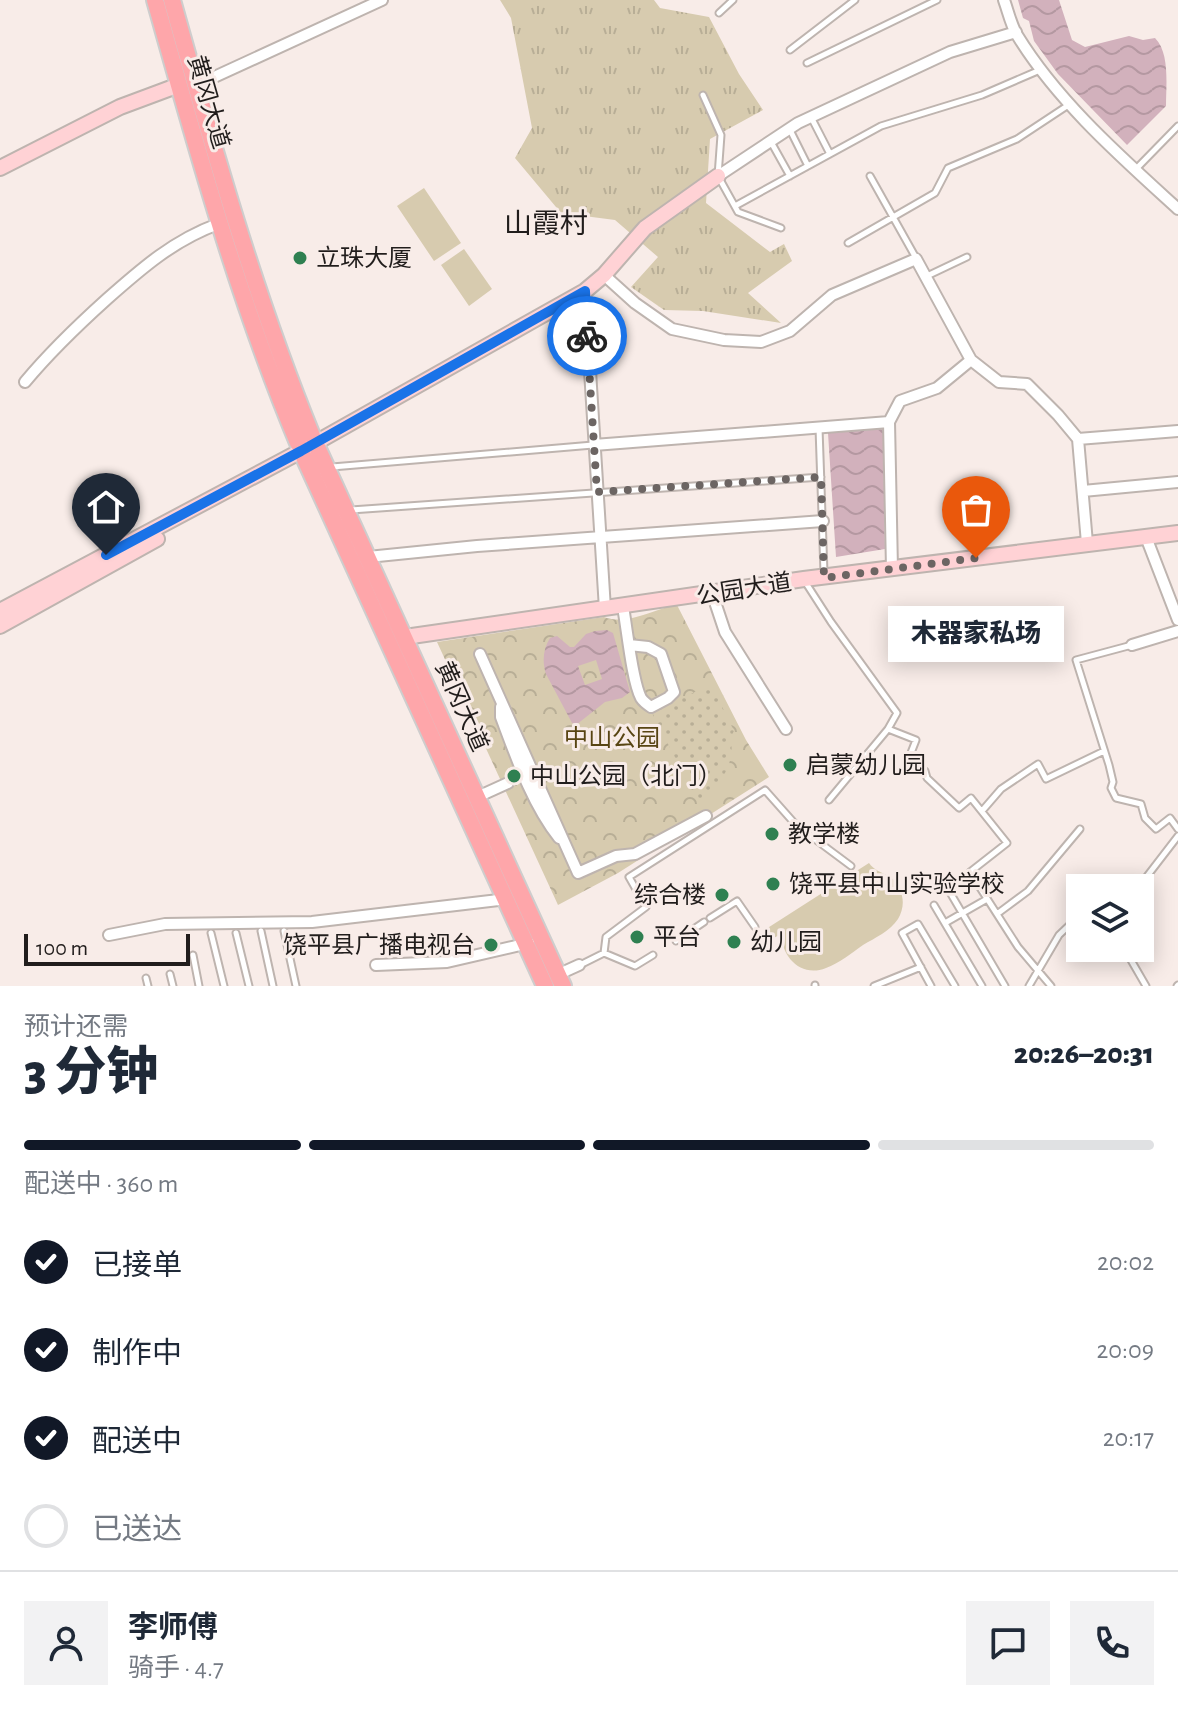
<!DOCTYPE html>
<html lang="zh">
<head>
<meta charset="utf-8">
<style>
	body { margin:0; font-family:"Alegreya Sans","Noto Sans SC",sans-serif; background:#f2f2f3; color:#1f2937; height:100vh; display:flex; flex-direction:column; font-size:30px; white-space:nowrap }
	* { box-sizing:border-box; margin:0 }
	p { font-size:26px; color:#747a83 }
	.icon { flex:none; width:44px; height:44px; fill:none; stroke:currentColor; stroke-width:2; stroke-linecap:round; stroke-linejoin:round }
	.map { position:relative; height:986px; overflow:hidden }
	.panel { display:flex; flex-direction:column; background:#fff; flex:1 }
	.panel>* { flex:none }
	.tools { position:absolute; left:1066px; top:874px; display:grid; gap:16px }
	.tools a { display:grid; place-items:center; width:88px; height:88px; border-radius:0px; background:#fff; box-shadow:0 4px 20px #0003; font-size:40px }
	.scale { position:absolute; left:24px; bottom:20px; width:166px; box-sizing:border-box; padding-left:8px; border:4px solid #211d1c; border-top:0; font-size:22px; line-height:28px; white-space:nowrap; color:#211d1c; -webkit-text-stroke:6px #f8ece8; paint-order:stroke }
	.pin { position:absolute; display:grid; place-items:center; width:68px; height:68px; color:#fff; margin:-82px -34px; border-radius:50% 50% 50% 0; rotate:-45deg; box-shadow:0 0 8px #0007 }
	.pin .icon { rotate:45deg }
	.courier { position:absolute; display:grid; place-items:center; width:80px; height:80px; margin:-40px; border:6px solid #1a73e8; border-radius:50%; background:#fff; color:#222; box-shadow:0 2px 10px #0007 }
	.bubble { position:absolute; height:56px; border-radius:0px; background:#fff; box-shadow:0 4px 20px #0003; font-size:26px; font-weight:800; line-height:56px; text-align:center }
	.overview em { font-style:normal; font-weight:800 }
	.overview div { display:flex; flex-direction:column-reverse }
	.overview { display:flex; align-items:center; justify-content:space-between; height:136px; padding:0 24px }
	h1 { font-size:52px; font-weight:800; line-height:60px }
	.bar { display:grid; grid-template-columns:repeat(4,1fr); gap:12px 8px; align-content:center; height:96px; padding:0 24px }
	.bar i { height:10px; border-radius:6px; background:#e0e1e3 }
	.bar .selected { background:#111827 }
	.bar p { grid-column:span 4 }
	.line { display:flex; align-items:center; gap:20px; padding:0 24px; border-top:2px solid #e0e1e3 }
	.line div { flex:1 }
	.round { display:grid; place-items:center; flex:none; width:84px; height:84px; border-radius:0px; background:#f2f2f3 }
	ol { padding:0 24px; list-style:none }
	li { display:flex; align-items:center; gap:24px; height:88px }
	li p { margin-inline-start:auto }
	li .icon { padding:8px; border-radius:50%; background:#111827; color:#fff; stroke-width:4 }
	li:last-child { color:#747a83 }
	li i { width:44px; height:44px; border:4px solid #e0e1e3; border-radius:50% }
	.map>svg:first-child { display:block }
	.grass { fill:url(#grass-tufts) }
	.park { fill:url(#park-crowns) }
	.garden { fill:url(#garden-dots) }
	.pitch { fill:#d7cbaf }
	.water { fill:url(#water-waves); fill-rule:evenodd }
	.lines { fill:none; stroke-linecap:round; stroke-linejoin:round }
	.lane-casing { stroke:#beb4af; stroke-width:9 }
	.street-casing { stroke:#beb4af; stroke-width:14 }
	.secondary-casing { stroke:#beb4af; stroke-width:18 }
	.primary-casing { stroke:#cecdcd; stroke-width:20 }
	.lane { stroke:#fff; stroke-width:5 }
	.street { stroke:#fff; stroke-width:10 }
	.secondary { stroke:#ffd2d5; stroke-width:14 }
	.primary { stroke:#fea6aa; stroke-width:16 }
	.done { stroke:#6c6563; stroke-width:8; stroke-dasharray:0 14.4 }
	.route { stroke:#1a73e8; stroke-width:10 }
	.poi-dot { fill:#2f8051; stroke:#f8ece8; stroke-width:3 }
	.labels { text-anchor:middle; stroke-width:6; stroke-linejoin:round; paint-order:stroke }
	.street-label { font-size:24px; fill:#211d1c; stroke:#f8ece8 }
	.poi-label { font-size:24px; fill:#211d1c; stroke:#f8ece8; text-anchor:start }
	.park-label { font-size:24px; fill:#584513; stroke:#f8ece8 }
	.quarter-label { font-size:28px; fill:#211d1c; stroke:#f8ece8 }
</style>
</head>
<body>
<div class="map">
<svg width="1178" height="986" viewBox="0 0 1178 986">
	<defs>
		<pattern id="grass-tufts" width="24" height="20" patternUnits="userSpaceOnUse" patternTransform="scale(2)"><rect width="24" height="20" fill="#d7cbaf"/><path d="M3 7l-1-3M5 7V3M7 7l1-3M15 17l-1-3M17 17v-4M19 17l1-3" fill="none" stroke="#b8ae96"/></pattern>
		<pattern id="park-crowns" width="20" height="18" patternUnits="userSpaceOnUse" patternTransform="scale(2)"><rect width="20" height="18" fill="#d7cbaf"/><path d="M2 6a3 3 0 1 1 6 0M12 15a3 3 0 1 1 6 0" fill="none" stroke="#b8ae96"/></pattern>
		<pattern id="garden-dots" width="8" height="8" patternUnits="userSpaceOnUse" patternTransform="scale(2)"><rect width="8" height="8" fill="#d7cbaf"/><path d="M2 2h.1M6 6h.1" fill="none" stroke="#b8ae96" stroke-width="1.8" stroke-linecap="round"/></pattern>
		<pattern id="water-waves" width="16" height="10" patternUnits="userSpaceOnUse" patternTransform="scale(2)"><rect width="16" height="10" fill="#d2b1bc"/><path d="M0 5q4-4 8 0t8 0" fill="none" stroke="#b498a1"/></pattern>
	</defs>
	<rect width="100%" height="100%" fill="#f8ece8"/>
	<!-- grass -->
	<path class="grass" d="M500,0H654L660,8L709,17L739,74L763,110L710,139L706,203L770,252L784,244L792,261L748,293L781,323L703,311L664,310L631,287L658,257L615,220L561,213L515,158L532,128L511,18Z"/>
	<!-- park -->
	<path class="park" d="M677,605L746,740L769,777L618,873L558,905L437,642L604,617C628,626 653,609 677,605Z"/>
	<!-- garden -->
	<path class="garden" d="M711,684L734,731C729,739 733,746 731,756C728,773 716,788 706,801L698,802L652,713Z"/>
	<!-- pitch -->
	<path class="pitch" d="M424,188L461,243L434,261L397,206Z
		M464,249L492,289L469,306L441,265Z
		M869,863C879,877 898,872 902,896C904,904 902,912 898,919C890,931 875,938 863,945C852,953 839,963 826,968C801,978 782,957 781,934L772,939L766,929Z"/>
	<!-- water -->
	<path class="water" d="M1018,0H1059L1072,40L1085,47L1129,36L1143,40L1155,38C1170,53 1166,85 1166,106L1127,145L1058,74L1034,41L1029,21L1023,18Z
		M883,429L885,549L836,557L828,433Z
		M595,631L607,630L613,633L630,692L622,698L605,702L576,725L572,723L546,674C542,662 543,649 550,638L557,636L570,647H574L586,634ZM596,660L602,679L585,685L578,666Z"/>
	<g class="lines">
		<defs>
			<path id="lane" d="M719,13L733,0
				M790,50L855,0
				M807,63L937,0
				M703,95L721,135L718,176L738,212L781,228
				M811,117L830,154
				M789,128L808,166
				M771,142L790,176
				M1135,170L1178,126
				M870,176L916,258
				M735,206L881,126L982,95L1040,70
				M848,243L935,193L948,168L1017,139L1070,104
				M927,276L967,257
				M819,428L824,573
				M332,467L593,445
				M351,510L821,477
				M804,580L831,622L897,713L888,729L916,740L909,758L925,771L927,778L959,808L971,798L1007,843L970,872L1018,947L1051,986
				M1132,645L1076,660L1109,765L1113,782L1111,788L1116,798L1141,804L1145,818L1156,829L1170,818L1178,829
				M829,800L888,729
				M982,811L1001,789L1038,764L1046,779L1104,751
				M1138,888L1178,836
				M948,889L1005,986
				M934,905L982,986
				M997,914L1028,891L1080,829
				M710,918L737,901L755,927
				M945,923L987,899
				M261,931L273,986
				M284,931L296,986
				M211,933L224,986
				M236,933L249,986
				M676,941L704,922
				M1124,948L1146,986
				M193,955L199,986
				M653,955L635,966L604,953L606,937L646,907L629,877L765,790L796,825L851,866
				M580,965L604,953
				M170,974L173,986
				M146,978L148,986
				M815,985V986
				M874,986L921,967
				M931,986L902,933L918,924L955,986
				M1029,986L1059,935L1080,915
				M1177,986L1178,985"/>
			<path id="street" d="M1004,0C1008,11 1011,25 1017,35C1058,102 1121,157 1178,209
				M199,84L382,0
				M718,176L798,123L950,52L1016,32
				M604,275L635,303L672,329L724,340L761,342L790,331L832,295L916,259L971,360L937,388L900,401L889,422
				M585,291L605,609
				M971,360L999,382L1027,384L1058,415L1078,439L1087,543
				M25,382C50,352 77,326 107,299C142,268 174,240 218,224
				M1078,439L1178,431
				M594,445L889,422L892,569
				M1083,491L1178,482
				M1146,537L1178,620
				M368,557L477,546L823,521
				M712,593L725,632L786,729
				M623,607C627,628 632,681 641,698C643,701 648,705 651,707L668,698L674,692L661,654L648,647L629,645
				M1132,645L1178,631
				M480,654L578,873L616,856L635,854L706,816
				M501,707V717C516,757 532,804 559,838
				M475,798L508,783
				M109,935L165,924L312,922L507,899
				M376,965L447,962L529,943
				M557,975L579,965"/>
			<path id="secondary" d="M0,168L120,107L179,85
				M0,611L301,451L585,291L604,275L645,228L718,176
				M0,626L157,539
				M405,637L804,579L1178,533"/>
			<path id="primary" d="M155,0C197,150 238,299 298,443
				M172,0C213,147 254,294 312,436
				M317,447L563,986
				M304,457L545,986"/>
		</defs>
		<!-- lane casing -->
		<use href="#lane" class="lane-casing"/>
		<!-- street casing -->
		<use href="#street" class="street-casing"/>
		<!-- secondary casing -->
		<use href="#secondary" class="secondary-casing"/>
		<!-- primary casing -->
		<use href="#primary" class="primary-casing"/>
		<!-- lane -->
		<use href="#lane" class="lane"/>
		<!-- street -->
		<use href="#street" class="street"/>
		<!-- secondary -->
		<use href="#secondary" class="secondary"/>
		<!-- primary -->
		<use href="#primary" class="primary"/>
	</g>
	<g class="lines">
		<!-- done -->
		<path class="done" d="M587,336L597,492L821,477L824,578L976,558"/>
		<!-- route -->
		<path class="route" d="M106,555L301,451L585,291L587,336"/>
	</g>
	<!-- markers -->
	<g class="poi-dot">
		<circle cx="300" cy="258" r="8"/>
		<circle cx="790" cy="765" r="8"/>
		<circle cx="514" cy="776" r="8"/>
		<circle cx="772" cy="834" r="8"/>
		<circle cx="773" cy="884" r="8"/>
		<circle cx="722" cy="895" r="8"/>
		<circle cx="637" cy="937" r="8"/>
		<circle cx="734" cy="942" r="8"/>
		<circle cx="491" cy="945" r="8"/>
	</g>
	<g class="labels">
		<!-- street labels -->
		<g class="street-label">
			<text transform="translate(209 102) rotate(74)" y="8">黄冈大道</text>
			<text transform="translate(744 589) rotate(-9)" y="8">公园大道</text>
			<text transform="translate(462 706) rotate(66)" y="8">黄冈大道</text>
		</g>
		<!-- poi labels -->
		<g class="poi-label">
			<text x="316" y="266">立珠大厦</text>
			<text x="806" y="773">启蒙幼儿园</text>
			<text x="530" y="784">中山公园（北门）</text>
			<text x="788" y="842">教学楼</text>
			<text x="789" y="892">饶平县中山实验学校</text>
			<text x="706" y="903" text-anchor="end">综合楼</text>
			<text x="653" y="945">平台</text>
			<text x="750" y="950">幼儿园</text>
			<text x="475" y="953" text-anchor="end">饶平县广播电视台</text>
		</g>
		<!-- park labels -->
		<g class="park-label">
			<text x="612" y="746">中山公园</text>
		</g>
		<!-- quarter labels -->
		<g class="quarter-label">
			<text x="546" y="233">山霞村</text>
		</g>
	</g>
</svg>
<div class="tools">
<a><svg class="icon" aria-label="layers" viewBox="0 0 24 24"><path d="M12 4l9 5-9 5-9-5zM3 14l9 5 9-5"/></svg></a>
</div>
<div class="scale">100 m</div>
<div class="pin" style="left:976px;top:558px;background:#ea580c"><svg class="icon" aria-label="bag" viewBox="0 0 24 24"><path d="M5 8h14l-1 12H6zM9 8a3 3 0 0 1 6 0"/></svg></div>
<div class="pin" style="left:106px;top:555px;background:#1f2937"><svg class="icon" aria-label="home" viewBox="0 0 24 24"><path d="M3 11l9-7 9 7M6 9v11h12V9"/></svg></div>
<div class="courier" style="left:587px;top:336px"><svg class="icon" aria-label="bike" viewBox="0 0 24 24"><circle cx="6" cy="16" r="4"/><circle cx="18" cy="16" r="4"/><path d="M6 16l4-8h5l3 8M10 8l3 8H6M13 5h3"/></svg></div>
<div class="bubble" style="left:888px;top:606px;width:176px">木器家私场</div>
</div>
<section class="panel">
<div class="overview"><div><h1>3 分钟</h1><p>预计还需</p></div><em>20:26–20:31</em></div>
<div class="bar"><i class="selected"></i><i class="selected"></i><i class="selected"></i><i></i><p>配送中 · 360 m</p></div>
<ol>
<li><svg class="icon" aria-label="check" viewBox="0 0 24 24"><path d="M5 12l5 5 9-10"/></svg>已接单<p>20:02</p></li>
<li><svg class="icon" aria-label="check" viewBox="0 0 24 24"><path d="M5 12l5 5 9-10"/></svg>制作中<p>20:09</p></li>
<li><svg class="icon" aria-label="check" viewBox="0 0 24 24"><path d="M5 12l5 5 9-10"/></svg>配送中<p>20:17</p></li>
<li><i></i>已送达</li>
</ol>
<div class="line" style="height:144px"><a class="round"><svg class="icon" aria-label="person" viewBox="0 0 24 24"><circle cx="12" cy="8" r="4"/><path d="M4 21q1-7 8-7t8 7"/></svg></a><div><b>李师傅</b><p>骑手 · 4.7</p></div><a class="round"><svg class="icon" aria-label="chat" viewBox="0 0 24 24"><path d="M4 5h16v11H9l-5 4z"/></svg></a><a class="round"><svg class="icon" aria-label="phone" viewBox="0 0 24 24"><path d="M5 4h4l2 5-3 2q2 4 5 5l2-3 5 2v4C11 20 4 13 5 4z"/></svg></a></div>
</section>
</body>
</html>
